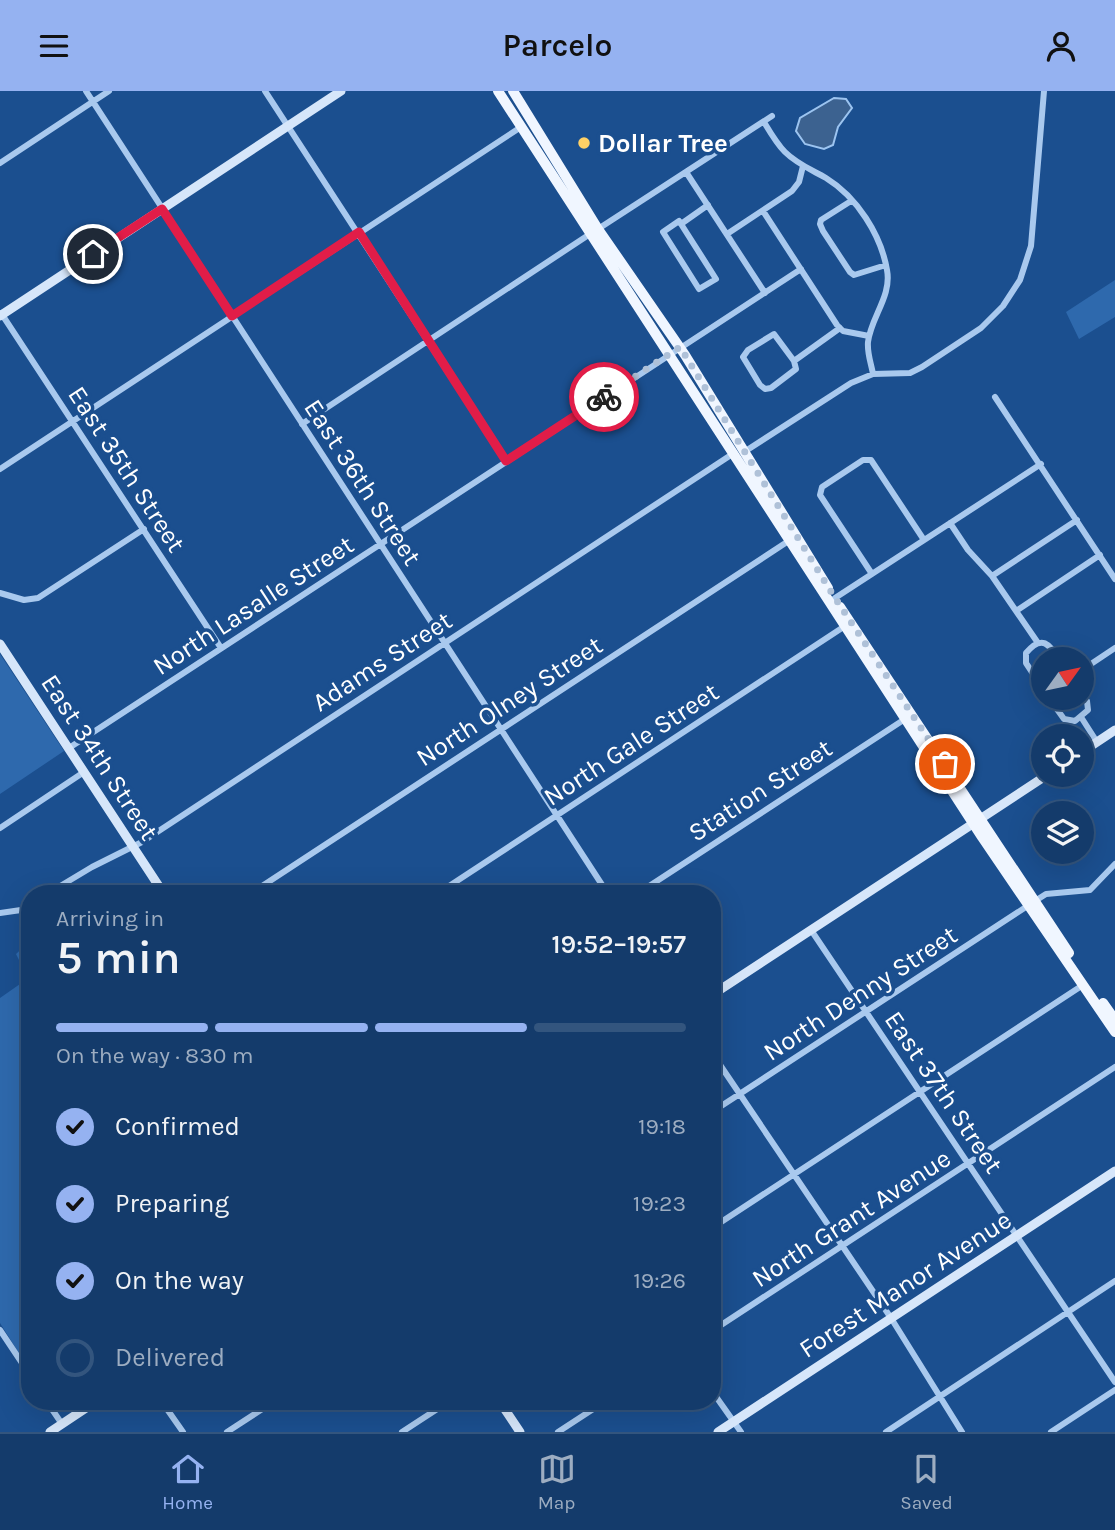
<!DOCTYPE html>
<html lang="en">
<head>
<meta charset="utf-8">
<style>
	body { margin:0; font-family:Karla,sans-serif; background:#214673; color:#f1f3f6; height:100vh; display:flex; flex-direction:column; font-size:26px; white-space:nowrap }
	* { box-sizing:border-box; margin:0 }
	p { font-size:23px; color:#9dadc1 }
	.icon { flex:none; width:38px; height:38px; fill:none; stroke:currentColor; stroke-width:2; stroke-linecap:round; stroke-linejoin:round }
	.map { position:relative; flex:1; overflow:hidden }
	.side { position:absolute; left:21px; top:794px; width:700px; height:525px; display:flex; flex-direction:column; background:#143b6b; border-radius:28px; box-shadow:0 7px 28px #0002,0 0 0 2px #33557e }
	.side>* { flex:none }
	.needle { width:46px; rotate:57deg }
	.controls { position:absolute; left:1031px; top:556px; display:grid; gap:14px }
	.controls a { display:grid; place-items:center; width:63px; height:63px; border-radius:50%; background:#143b6b; box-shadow:0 7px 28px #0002,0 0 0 2px #33557e; font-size:35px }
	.pin { position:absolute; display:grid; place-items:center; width:60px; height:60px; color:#fff; margin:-30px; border:4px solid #fff; border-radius:50%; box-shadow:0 2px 7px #0007 }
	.courier { position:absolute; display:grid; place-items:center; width:70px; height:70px; margin:-35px; border:5px solid #e11d48; border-radius:50%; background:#fff; color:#222; box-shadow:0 2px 9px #0007 }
	.headline em { font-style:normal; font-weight:600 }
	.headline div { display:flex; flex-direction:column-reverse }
	.headline { display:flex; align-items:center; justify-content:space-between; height:119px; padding:0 35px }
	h1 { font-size:46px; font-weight:600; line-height:52px }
	.bar { display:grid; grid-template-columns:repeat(4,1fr); gap:10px 7px; align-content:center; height:84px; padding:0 35px }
	.bar i { height:9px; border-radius:5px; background:#33557e }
	.bar .active { background:#95b2f1 }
	.bar p { grid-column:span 4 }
	ol { padding:0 35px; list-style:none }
	li { display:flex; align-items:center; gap:21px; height:77px }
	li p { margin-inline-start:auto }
	li .icon { padding:7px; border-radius:50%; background:#95b2f1; color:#111; stroke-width:4 }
	li:last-child { color:#9dadc1 }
	li i { width:38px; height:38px; border:4px solid #33557e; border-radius:50% }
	header { display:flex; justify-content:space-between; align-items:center; height:91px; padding:0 35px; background:#95b2f1; color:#111; font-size:32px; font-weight:600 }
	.dock { display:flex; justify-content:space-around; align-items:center; height:98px; border-top:2px solid #33557e; background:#143b6b; font-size:19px; color:#9dadc1 }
	.dock a { display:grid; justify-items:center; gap:4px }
	.dock .active { color:#95b2f1 }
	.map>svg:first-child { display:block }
	.green { fill:#2e69ad }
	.water { fill:#3c6290; stroke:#9cc4f0; stroke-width:2 }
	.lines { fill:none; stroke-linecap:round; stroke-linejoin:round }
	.street { stroke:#a9c9ee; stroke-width:6 }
	.secondary { stroke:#d6e6fa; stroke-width:9 }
	.primary { stroke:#f0f6ff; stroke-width:10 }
	.done { stroke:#afc1d8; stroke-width:7; stroke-dasharray:0 12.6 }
	.route { stroke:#e11d48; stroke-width:9 }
	.poi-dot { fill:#ffd166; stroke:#1b4f8f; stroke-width:2.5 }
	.labels { text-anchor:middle; stroke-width:7; stroke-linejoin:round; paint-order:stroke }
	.poi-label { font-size:26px; font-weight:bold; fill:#fff; stroke:#1b4f8f; text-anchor:start }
	.street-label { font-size:26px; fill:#fff; stroke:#1b4f8f }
</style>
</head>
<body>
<header><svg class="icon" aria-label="menu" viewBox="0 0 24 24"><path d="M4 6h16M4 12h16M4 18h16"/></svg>Parcelo<svg class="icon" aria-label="person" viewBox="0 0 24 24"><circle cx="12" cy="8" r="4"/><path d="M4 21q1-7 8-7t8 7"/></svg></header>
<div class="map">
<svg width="1115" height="1341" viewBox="0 0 1115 1341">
	<rect width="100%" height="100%" fill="#1b4f8f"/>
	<!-- green -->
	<path class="green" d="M1115,189V226L1079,248L1066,221Z
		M0,563L64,660L0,703Z
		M30,850V891L16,863Z
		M30,891V1261L28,1263L30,1273L27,1275L0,1232V907L20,893Z"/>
	<!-- water -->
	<path class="water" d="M834,7L846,8L852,17L838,36L833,54L824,58L805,53L796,40L800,27Z"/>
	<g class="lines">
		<!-- street -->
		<path class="street" d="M86,0L608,803
			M265,0L506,370
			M764,31C770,41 777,53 785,61C797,73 812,79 826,87C857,106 881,144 887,179C892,205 871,226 868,251C867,262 871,272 873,283
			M0,72L109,0
			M686,81L765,202
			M851,110L821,129L820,133L823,140L850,181L854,184L886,174
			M763,120L837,234L843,240L869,245
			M681,133L716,188L699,198L663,141L679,130L681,133L708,114
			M598,138L772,25
			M727,143L792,100L799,91L803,75
			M1,222L221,557
			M774,243L794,270L796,278L771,297L765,298L760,294L743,266L748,259Z
			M794,270L840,237
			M995,306L1115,488
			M302,333L590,143
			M744,361L851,292L873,283L910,282L922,276L981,237L1003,215L1020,189L1031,155L1044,0
			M0,378L521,36
			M950,432L968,459L992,485L1038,552
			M872,483L820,404L822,396L863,369H871L924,449
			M992,485L1077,429
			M0,502L24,509L38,507L144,438
			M835,507L1041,373
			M1016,520L1100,464
			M1082,579L1115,557
			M1043,598L1026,572V562C1042,543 1049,553 1060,569
			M1049,607L1064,628L1075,630L1088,619L1087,610L1082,602
			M1081,626L1097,651
			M69,657L801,178
			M0,737L84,681
			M47,803L92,776L142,751L734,362
			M250,803L790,449
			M437,803L845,535
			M637,803L905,628
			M1035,810L1046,803L1090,799L1115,773
			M0,822L21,819L30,814
			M811,839L1115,1291
			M712,962L891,1227L962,1341
			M712,1021L1029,814
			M712,1137L1083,894
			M0,1239L30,1284
			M712,1240L1115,976
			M712,1300L741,1341
			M47,1311L62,1333
			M162,1311L183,1341
			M227,1341L273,1311
			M402,1341L448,1311
			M558,1341L604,1311
			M886,1341L1115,1190
			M1051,1341L1115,1299"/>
		<!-- secondary -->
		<path class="secondary" d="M0,225L341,0
			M0,553L164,803
			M1082,661L1115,639
			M712,904L1047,684
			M500,1311L520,1341
			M50,1341L95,1311
			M718,1341L1115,1080"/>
		<!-- primary -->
		<path class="primary" d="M498,0L982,746L1115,941
			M513,0L598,138L685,264L828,497
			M840,516L1069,862
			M1103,912L1115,929"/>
	</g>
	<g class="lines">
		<!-- done -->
		<path class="done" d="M604,306L680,256L835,507L945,673"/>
		<!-- route -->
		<path class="route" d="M93,163L162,118L232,225L359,141L506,370L604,306"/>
	</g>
	<!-- markers -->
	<circle class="poi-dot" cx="584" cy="52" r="7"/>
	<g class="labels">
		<!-- poi labels -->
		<g class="poi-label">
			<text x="598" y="61">Dollar Tree</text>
		</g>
		<!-- street labels -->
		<g class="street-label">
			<text transform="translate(127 378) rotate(57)" y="9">East 35th Street</text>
			<text transform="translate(363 391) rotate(57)" y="9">East 36th Street</text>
			<text transform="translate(253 514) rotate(-33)" y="9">North Lasalle Street</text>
			<text transform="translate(382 570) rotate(-33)" y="9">Adams Street</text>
			<text transform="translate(509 610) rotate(-33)" y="9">North Olney Street</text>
			<text transform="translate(631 653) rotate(-33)" y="9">North Gale Street</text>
			<text transform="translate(100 666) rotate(57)" y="9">East 34th Street</text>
			<text transform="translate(760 699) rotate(-33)" y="9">Station Street</text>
			<text transform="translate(860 902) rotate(-33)" y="9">North Denny Street</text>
			<text transform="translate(944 1001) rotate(56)" y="9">East 37th Street</text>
			<text transform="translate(851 1127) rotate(-33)" y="9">North Grant Avenue</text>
			<text transform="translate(905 1193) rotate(-33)" y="9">Forest Manor Avenue</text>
		</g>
	</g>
</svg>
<div class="controls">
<a><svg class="needle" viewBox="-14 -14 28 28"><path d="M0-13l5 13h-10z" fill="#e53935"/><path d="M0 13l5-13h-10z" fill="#9dadc1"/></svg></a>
<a><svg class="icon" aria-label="locate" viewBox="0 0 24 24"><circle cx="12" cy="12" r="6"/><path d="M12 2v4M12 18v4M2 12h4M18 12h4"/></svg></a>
<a><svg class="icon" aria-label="layers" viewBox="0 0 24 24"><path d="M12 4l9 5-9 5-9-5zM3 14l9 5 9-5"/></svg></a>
</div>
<div class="pin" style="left:945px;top:673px;background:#ea580c"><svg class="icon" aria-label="bag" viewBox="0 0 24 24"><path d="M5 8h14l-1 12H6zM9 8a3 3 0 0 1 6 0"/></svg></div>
<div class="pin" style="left:93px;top:163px;background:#1f2937"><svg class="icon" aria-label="home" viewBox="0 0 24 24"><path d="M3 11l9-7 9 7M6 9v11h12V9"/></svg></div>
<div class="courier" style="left:604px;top:306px"><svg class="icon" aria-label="bike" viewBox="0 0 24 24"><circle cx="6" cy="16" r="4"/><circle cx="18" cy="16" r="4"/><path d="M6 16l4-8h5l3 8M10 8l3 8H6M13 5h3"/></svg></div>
<section class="side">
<div class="headline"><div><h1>5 min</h1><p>Arriving in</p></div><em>19:52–19:57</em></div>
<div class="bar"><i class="active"></i><i class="active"></i><i class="active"></i><i></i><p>On the way · 830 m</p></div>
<ol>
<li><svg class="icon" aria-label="check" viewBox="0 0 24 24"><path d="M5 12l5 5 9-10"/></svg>Confirmed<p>19:18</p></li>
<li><svg class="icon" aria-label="check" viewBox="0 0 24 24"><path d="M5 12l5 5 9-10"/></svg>Preparing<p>19:23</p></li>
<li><svg class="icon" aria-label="check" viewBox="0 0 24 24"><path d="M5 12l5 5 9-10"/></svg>On the way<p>19:26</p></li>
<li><i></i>Delivered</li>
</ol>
</section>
</div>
<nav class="dock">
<a class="active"><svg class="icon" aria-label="home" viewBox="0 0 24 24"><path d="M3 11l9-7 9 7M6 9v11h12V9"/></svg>Home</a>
<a><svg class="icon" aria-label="map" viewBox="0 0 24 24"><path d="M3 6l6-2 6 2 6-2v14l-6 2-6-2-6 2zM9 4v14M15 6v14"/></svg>Map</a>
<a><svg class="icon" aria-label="saved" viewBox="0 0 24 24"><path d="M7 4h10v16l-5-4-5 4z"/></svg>Saved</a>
</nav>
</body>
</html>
